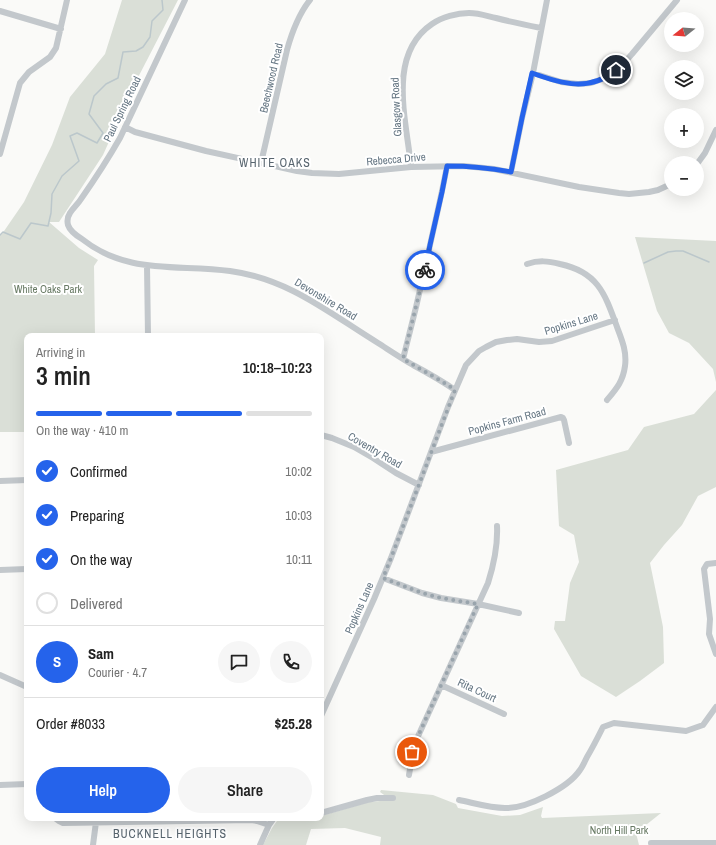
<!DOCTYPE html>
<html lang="en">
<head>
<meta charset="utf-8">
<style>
	body { margin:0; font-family:"Archivo Narrow",sans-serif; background:#f6f6f6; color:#222; height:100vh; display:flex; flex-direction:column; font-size:15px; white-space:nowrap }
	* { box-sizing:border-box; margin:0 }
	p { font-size:13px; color:#767676 }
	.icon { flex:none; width:22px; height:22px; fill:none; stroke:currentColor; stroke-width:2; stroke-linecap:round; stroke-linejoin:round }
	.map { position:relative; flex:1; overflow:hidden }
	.sheet { position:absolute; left:24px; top:333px; width:300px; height:488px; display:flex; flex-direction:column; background:#fff; border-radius:8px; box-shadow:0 4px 16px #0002 }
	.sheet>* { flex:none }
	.needle { width:26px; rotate:253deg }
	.controls { position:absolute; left:664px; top:12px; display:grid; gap:8px }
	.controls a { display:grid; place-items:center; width:40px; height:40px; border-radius:50%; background:#fff; box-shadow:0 4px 16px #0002; font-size:20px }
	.pin { position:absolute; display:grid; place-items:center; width:34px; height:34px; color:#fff; margin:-17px; border:2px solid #fff; border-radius:50%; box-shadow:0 1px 4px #0007 }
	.courier { position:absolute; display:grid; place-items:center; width:40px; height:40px; margin:-20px; border:3px solid #2563eb; border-radius:50%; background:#fff; color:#222; box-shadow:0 1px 5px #0007 }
	.overview em { font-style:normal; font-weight:600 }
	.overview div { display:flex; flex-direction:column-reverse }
	.overview { display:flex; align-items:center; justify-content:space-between; height:68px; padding:0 12px }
	h1 { font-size:26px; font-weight:600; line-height:30px }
	.bar { display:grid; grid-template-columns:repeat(4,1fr); gap:6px 4px; align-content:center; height:48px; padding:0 12px }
	.bar i { height:5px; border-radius:3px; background:#e0e0e0 }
	.bar .selected { background:#2563eb }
	.bar p { grid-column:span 4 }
	.line { display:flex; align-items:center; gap:10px; padding:0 12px; border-top:1px solid #e0e0e0 }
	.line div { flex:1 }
	.round { display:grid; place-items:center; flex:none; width:42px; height:42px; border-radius:21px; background:#f6f6f6 }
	ol { padding:0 12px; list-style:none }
	li { display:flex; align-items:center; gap:12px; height:44px }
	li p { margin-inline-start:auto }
	li .icon { padding:4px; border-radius:50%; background:#2563eb; color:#fff; stroke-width:4 }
	li:last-child { color:#767676 }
	li i { width:22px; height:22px; border:2px solid #e0e0e0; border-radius:50% }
	.action { display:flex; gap:8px; margin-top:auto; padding:8px 12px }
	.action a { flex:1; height:46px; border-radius:24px; background:#2563eb; color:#fff; font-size:16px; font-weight:600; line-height:46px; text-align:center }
	.action a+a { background:#f6f6f6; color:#222 }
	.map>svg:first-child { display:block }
	.green { fill:#dadfd7 }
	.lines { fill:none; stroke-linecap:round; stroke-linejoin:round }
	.stream { stroke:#bbc7cb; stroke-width:1.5 }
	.street { stroke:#c3c8cc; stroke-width:6 }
	.done { stroke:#99a4ac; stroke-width:4; stroke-dasharray:0 7.2 }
	.route { stroke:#2563eb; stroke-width:5 }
	.labels { text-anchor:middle; stroke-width:4; stroke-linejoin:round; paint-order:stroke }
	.street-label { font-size:11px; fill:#657683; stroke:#fff }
	.park-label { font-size:11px; fill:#687a64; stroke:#fff }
	.neighbourhood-label { font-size:12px; letter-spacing:1px; fill:#57646e; stroke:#fff }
</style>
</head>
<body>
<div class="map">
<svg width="716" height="845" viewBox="0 0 716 845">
	<rect width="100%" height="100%" fill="#fafaf8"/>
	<!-- green -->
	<path class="green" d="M122,0H178L115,122L112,135L103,155L59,222H49L79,248L98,260L94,266L95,336H27V432H0V235L2,234L24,202L52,145L70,97L105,54Z
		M635,237L716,241V382L713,369L689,343L669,333L657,311Z
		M716,390V487L698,496L682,525L664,545L650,563L657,597L663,627L664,663L640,681L616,697L581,676L554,629L555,621H565L570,583L579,562L574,535L559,526L556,470L628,450L644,427L694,414Z
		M381,790L433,795L456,804L458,808L502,816L520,815L543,807L541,816L542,818L661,813L636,833L639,845H380L381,837L345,828L311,829L306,845H263L272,828L279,818H321V816L369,802L391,800L380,792Z"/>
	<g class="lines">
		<!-- stream -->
		<path class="stream" d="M0,235L3,232L20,239L31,223L48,226L51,213L52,194L62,176L79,161L70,136L77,133L97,143L103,133L89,114L94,96L106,84L118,78L123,52L136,51L143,47L150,37L152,21L163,10L162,0
			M644,263L668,252L676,251H683L709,262"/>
		<!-- street -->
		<path class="street" d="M185,0L120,138C108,159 95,179 81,199C78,204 73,208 70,213C68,216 67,221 68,225C70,231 77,236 82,239C127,275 177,264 230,271C289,279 329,313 378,343C389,350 401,358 413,365C428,373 442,381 455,390
			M0,11L61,29
			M533,73L561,82L578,84L591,83L605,78L623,64L632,54L677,0
			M125,127L135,132L206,151L297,171L312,173L339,174L411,167L464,166L494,169L579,187L619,193L629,194L649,192L658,190L671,184
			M0,154L20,83L29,72L50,57L56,48L67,0
			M261,163L287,50C292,32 298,15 310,0
			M697,164L705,153L716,130
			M411,167C407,122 386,55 432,24C442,17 457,13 469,13C479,13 487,16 496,18C511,22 526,25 541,28
			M511,172L522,118L533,73L547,0
			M527,264C539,260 548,261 560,264C598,272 605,294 617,327C622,340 627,352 625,366C623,381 617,388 607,400
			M147,266L148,336
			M403,359C413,321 422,283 430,245C436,218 442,193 447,166
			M321,435L332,438L354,447L373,458L396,473L419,485
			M431,452L561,417L563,418L564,420L569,443
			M0,481L27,480
			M716,563L707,564L704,569L710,619L709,634L716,654
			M0,570L27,569
			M383,578L422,593L441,598L478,604L519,613
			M0,675L27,687
			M441,685L504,714
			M321,716L374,599L391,558L448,407L466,365L479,351L486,347L496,342L507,340L517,339L539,342L552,341L615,320
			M409,775L414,745L488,583C494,564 498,547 497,526
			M0,785L27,784
			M459,800C474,803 490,808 505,808C526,809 568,788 580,770C583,766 585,761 587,757C593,747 598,737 603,727L614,723L686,731L703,725L716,707
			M321,813L367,800L377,798H393
			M55,818L59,821L63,823L251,820L257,821L269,825
			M651,843H716
			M93,845L96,822
			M260,845L269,825L274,818"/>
	</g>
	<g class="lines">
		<!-- done -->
		<path class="done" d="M412,752L414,745L478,604L441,598L422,593L383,578L391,558L455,390L443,382L403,359L425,270"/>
		<!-- route -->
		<path class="route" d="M425,270L430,245L442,192L447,166C469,166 490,168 511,172L522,118L532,73C562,84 590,92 616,70"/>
	</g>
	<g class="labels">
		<!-- street labels -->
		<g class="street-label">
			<text transform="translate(271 78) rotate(-77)" y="4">Beechwood Road</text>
			<text transform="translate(396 107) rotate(-93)" y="4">Glasgow Road</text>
			<text transform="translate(122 109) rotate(-64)" y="4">Paul Spring Road</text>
			<text transform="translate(396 159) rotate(-5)" y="4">Rebecca Drive</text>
			<text transform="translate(326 299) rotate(31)" y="4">Devonshire Road</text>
			<text transform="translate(571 323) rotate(-17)" y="4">Popkins Lane</text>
			<text transform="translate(507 421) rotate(-15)" y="4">Popkins Farm Road</text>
			<text transform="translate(375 450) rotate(30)" y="4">Coventry Road</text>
			<text transform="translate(359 608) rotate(-66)" y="4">Popkins Lane</text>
			<text transform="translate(477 690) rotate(25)" y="4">Rita Court</text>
		</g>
		<!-- park labels -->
		<g class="park-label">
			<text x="48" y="293">White Oaks Park</text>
			<text x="619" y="834">North Hill Park</text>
		</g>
		<!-- neighbourhood labels -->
		<g class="neighbourhood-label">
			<text x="275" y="167">WHITE OAKS</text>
			<text x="170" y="838">BUCKNELL HEIGHTS</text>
		</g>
	</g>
</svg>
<div class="controls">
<a><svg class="needle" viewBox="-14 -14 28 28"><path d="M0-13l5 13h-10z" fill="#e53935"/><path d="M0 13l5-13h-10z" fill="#767676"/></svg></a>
<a><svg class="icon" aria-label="layers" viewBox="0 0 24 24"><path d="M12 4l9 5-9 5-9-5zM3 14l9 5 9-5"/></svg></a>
<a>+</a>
<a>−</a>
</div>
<div class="pin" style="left:412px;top:752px;background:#ea580c"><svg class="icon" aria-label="bag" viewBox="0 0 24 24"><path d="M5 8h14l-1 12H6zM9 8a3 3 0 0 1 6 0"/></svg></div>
<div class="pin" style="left:616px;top:70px;background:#1f2937"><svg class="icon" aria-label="home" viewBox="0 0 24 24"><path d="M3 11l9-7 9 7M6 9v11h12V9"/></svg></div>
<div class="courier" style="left:425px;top:270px"><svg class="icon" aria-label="bike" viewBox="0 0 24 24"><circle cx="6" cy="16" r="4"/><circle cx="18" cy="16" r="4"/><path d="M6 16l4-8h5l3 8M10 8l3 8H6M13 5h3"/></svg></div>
<section class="sheet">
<div class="overview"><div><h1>3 min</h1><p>Arriving in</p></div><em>10:18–10:23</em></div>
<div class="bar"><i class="selected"></i><i class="selected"></i><i class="selected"></i><i></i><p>On the way · 410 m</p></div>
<ol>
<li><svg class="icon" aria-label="check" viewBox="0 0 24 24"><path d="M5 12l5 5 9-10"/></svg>Confirmed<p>10:02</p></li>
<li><svg class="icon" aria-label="check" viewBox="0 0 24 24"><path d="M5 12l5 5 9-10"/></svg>Preparing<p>10:03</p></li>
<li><svg class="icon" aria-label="check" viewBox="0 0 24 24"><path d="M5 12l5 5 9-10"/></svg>On the way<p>10:11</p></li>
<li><i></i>Delivered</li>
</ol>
<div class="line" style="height:72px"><b class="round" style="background:#2563eb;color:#fff">S</b><div><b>Sam</b><p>Courier · 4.7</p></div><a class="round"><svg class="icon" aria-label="chat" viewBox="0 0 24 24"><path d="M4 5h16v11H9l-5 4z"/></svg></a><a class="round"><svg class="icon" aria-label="phone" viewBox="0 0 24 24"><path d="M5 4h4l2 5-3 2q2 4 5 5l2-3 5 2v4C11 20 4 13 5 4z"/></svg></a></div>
<div class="line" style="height:52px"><div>Order #8033</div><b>$25.28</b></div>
<div class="action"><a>Help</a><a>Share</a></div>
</section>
</div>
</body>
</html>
